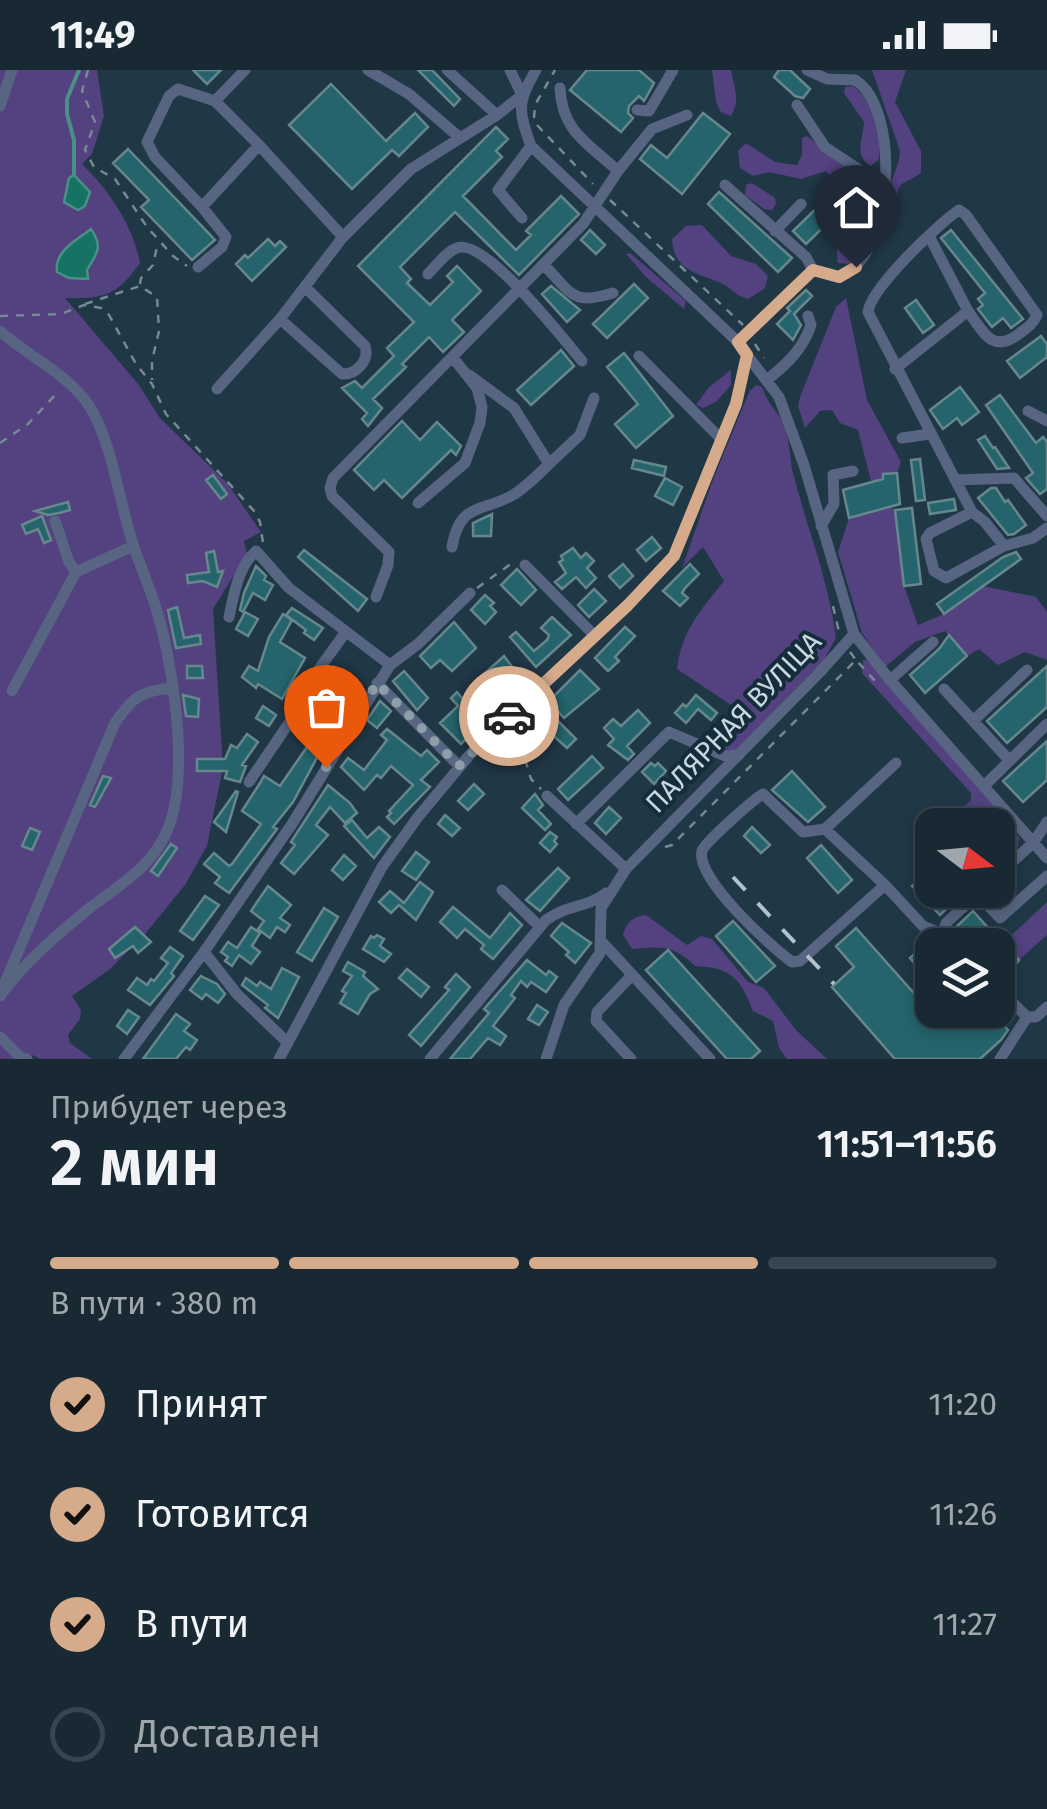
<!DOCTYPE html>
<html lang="ru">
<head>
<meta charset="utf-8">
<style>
	body { margin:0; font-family:"Fira Sans",sans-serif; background:#253540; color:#f1f3f6; height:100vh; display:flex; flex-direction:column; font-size:38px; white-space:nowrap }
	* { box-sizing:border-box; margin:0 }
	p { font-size:32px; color:#9fa6ac }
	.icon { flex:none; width:55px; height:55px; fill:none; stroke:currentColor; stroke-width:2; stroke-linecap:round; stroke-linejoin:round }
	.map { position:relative; height:989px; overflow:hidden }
	.drawer { display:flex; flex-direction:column; background:#182934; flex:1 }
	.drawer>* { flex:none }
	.needle { width:65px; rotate:106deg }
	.buttons { position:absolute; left:915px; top:738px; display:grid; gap:20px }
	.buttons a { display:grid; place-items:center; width:100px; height:100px; border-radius:20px; background:#182934; box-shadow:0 5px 15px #0003,0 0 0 2px #36454f; font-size:50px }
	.pin { position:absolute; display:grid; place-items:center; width:85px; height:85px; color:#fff; margin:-102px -42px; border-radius:50% 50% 50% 0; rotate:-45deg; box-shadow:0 0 10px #0007 }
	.pin .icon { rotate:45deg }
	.courier { position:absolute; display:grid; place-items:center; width:100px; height:100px; margin:-50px; border:8px solid #d6ab8b; border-radius:50%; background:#fff; color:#222; box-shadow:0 2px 12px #0007 }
	.head em { font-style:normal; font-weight:600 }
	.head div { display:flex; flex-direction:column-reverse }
	.head { display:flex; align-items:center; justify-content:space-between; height:170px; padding:0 50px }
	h1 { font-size:65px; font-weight:600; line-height:75px }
	.bar { display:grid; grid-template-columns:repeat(4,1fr); gap:15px 10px; align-content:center; height:120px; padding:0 50px }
	.bar i { height:12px; border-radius:8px; background:#36454f }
	.bar .active { background:#d6ab8b }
	.bar p { grid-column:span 4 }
	ol { padding:0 50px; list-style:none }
	li { display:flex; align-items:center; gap:30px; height:110px }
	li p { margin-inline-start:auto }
	li .icon { padding:10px; border-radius:50%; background:#d6ab8b; color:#111; stroke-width:4 }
	li:last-child { color:#9fa6ac }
	li i { width:55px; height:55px; border:5px solid #36454f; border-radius:50% }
	.status { display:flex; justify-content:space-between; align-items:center; height:70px; padding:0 50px; background:#182934; direction:ltr }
	.status svg { height:28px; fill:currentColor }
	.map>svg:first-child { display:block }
	.green { fill:#534180 }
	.water { fill:#167262; stroke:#4b9088; stroke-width:2.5 }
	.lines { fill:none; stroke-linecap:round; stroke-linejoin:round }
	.stream { stroke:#4b9088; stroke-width:4 }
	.building { fill:#25646c; stroke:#66888c; stroke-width:2.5 }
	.path { stroke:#768994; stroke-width:2.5; stroke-dasharray:8 8; stroke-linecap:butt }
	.minor { stroke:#586582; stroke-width:11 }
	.rail { stroke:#b2c2cb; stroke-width:4; stroke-dasharray:18 18; stroke-linecap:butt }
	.done { stroke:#8d9ea9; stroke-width:10; stroke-dasharray:0 18 }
	.route { stroke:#d6ab8b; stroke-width:12 }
	.labels { text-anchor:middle; stroke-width:8; stroke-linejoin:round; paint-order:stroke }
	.street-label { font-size:28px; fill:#c8d6df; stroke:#152d3b }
</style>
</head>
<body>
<div class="status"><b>11:49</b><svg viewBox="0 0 49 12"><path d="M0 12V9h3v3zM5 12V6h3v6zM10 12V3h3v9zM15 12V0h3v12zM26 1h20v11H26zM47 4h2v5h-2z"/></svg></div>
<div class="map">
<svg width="1047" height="989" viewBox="0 0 1047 989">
	<rect width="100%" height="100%" fill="#203746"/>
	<!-- green -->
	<path class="green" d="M0,0H97L104,46L92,84L82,94C109,120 133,155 140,193C117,226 103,229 65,228L139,315L160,348L227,413L261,462L244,471L247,484L213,539L223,697L207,776L185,815L145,864L109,900L72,926L81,940L80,949L68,965L70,973L92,989H41L32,985L28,989H0Z
		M712,0H731C734,17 741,30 731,46L721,42L716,32Z
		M872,0H906L895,32L921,81V103C906,115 895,108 898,136L892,140C880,120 900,102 900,81Z
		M853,16C875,34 882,61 879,89L871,96C853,85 863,69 864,52L844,23L845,17Z
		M807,66L869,112C879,141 867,171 849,194L838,193C831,153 860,142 826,101L801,109L769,102L753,106L740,98L738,81L746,73L775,92L797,95L802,85V68Z
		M752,113L775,128L776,134L772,140L764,139L745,125L746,115Z
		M702,155L731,186L756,194L768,206L765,218L748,229C737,226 735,222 726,216C706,203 674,206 672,169L686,156Z
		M630,183L686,231L684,239L646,207L626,184Z
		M846,228L867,330L901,392L897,403L883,404L885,435L895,440L904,516L918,555L944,544L983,516L1036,527L1047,542V590L1025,582L998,595L979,579L967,586L945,561L915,572L885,597L862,563L838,482L849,448L878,439L858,360L840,353L832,340L820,341L805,358L798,336L800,327L836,237Z
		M731,300V315L716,332L703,338L696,335L709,317Z
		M757,315L762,317C767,330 770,334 777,343C790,359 789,385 793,403C807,458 829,511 836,568L823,591L735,681L720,682L752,649L677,599C682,560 700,541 724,511L703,477L682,498L714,407L750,320Z
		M869,589L979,715L1019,767L1017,781L998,796V755H945L971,730V723L862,603L863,590Z
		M1047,832V865L1019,890L1003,873Z
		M646,845L687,875L701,866L712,869L748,912L764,918L796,960L827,989H787L779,978L773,951L753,941C740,907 731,898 695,896C674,875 660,876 632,879L623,865C627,852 632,847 646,845Z"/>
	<!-- water -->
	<path class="water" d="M74,105L90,122L85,136L78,140L64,132L69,108Z
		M91,159C104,178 96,184 87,200L88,209L69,208L57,202C54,181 77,170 91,159Z"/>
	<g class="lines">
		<!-- stream -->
		<path class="stream" d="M74,105V70L67,44V29L79,0"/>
	</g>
	<!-- building -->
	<path class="building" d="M193,0H221L207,14Z
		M418,0H432L460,29L454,36Z
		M587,0H639L654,13L644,31L639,26L629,36L628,43L633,48L621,62L570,20Z
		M779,0H790L810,19L803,28L795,26L774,7Z
		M331,14L386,71L415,43L428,57L399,86L392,80L352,119L289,55Z
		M703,43L730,64L682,124L640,89L651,75L667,88Z
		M496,57L508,69L496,81L502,87L463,126L516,180L531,165L526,161L561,126L579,144L519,205L455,142L400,197L411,209L407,213L430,235L453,212L447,206L457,196L481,221L452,250L464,262L443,282L429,267L402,294L406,297L373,329L382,338L368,356L362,349L367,343L342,318L355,311L362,318L394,286L387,278L414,252L358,196Z
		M128,79L215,170L192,190L141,137L149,130L113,93Z
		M719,122L792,188L778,202L708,134Z
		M824,131L837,144L806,174L793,161Z
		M590,160L605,175L596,184L581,170Z
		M951,160L1023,249L1011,258L1003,248L992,257L978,239L983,235L978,229L985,223L941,168Z
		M268,169L275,176L280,171L286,177L252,211L236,194L245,185L248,188Z
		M634,214L648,228L607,268L593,254Z
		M551,216L580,240L567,252L542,224Z
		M806,220L812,226L794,244L801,255L793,270L777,254L790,241L787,238Z
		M916,230L934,255L923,263L905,238Z
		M1041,266L1047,274V287L1020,308L1007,291Z
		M561,280L574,296L531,335L517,320Z
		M624,283L673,346L636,378L615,354L638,334L607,297Z
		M960,317L979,342L962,355L957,348L943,359L930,340Z
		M1000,325L1036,373L1043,367L1047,372V419L1040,424L1026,408L1033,403L986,335Z
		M402,351L420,370L437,352L461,376L456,385L451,380L402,428L384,410L374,420L354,400Z
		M985,366L993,378L995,377L1009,398L997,399L978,370Z
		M920,389L925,430L916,431L911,390Z
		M634,390L666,397L664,406L632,398Z
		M897,403L900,434L849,448L843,420L883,409V404Z
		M213,405L227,424L221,429L206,410Z
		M665,408L682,417L673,435L655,426Z
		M991,418H996L1005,432L1008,430L1026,455L1014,464L1008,465L978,428Z
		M954,429L956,440L930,444L928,433Z
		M68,432L70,440L59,443L48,445L35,441Z
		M912,438L921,514L904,516L895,440Z
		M492,444L491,466H473V453Z
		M42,446L51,470L44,473L38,459L26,464L22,455Z
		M652,467L661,478L646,491L637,480Z
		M573,478L581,488L586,483L594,491L587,498L596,508L586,518L576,507L562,519L555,512L566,503L559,492L563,490L561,486Z
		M304,480L367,529L358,541L298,487Z
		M214,481L218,502L223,501L217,517L203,511L188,513L187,505L209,502L206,483Z
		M1016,482L1021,489L944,544L937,534L1003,487Z
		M623,494L633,506L620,518L609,506Z
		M690,494L699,504L685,518L682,523L688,528L680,536L663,521Z
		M256,496L266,506L264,510L273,515L265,530L253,523L243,542L240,540L244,523Z
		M517,499L536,520L521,535L501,515Z
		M594,519L606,531L589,547L578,535Z
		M485,525L494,533L490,536L496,542L485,554L471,540Z
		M177,537L184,568L200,565L201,574L176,578L168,540Z
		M292,538L323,558L314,570L304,563L306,560L286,545Z
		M245,542L258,549L248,566L236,559Z
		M283,544L292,550L280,572L305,588L282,629L258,614L256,618L242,607L249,596L258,601L269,567Z
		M552,547L571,565L536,597L510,567L516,562L534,581L547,570L549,565L541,558Z
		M454,552L476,578L452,601L440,590L431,598L420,586Z
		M625,557L635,566L615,587L619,591L608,601L595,588Z
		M949,565L967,586L925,623L910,605L939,579Z
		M504,586L513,598L494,615L504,626L489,640L493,644L461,674L440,653L458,636L451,628L457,622L465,632L482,617L476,611Z
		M187,596H202L203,608H187Z
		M1047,596V637L1007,673L987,651Z
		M580,600L599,619L564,648L549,631Z
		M404,601L428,628L417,640L393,611Z
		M329,603L359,625L334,666L321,658L328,647L308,634Z
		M183,625L199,629L198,647L186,646Z
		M696,625L717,643L711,650L698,639L686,653L675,643L683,634L686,637Z
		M380,631L391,641L377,658L367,650Z
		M263,636L276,645L269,656L256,648Z
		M638,640L650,653L627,676L634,684L628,690L608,675L614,669L604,658L613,649L621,656Z
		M537,644L548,655L555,648L576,669L567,678L546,659L535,669L524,657Z
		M387,659L421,686L427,680L439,692L421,710L430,717L394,754L387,747L391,743L389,741L413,715L391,696L381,708L377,705L364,720L341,697L348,688L364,700L387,670L381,665Z
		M247,664L258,672L242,695L246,696L240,712L225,708L227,701H197V689H225L231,675L237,678Z
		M1047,671V710L1023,732L1003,711Z
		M309,674L320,682L293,732L273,757L277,759L229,823L215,813L220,807L204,794L214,783L229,796L232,794L261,754L242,741L260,713L264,706L280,716Z
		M592,686L603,698L568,730L558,719Z
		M651,693L655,696L658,693L666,701L654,714L642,702Z
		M792,701L825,737L808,752L772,720Z
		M103,706L111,708L95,737L90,735Z
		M474,714L484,724L468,740L458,731Z
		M328,715L350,733L357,743L345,753L330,737L316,755L328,765L294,804L281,793L295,775L291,772Z
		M236,721L238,722L226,762L214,752Z
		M535,724L543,735L538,740L551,754L545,760L522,738Z
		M609,737L621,748L606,764L595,753Z
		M445,745L460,758L452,766L438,754Z
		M352,750L367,768L379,757L390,767L374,788L344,756Z
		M752,757L770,775L761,783L744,766Z
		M30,758L40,762L32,780L22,776Z
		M550,762L557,767L554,771L557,774L550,782L540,773Z
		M171,774L177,778L158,806L151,801Z
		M821,775L852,810L838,823L807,788Z
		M416,782L429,792L416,810L402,801Z
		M344,785L356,796L343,810L332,800Z
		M932,797V820H954L960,826L940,845L912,816Z
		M558,798L569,808L540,841L526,830Z
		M420,812L433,822L416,850L399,835L391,843L379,832L390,821L404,833Z
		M268,816L291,835L280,848L290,855L285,862L277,857L270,868L258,859L264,851L251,841Z
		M205,826L219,835L193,870L180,861Z
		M453,837L490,868L510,843L522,855L493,889L481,879L484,875L465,859L457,868L440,852Z
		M324,838L338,847L312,891L297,882Z
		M973,841L989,859L979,869L968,858L962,864L956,857Z
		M733,851L775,896L756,912L716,866Z
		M562,853L591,873L575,893L566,885L569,882L551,866Z
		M135,857L151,872L138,883L133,876L115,888L109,879Z
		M251,857L260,863L252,876L260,882L251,894L239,885L232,896L225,891L228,887L221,882L228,872L237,878Z
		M856,858L920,930L932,919V940H990L1008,960L1001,970L980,989H895L832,917L854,897L836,876Z
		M377,865L384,869L380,876L391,884L384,892L363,879L371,866L374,868Z
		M1003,873L1019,890L1013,897L998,880Z
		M170,877L183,886L171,903L174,906L150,935L128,920L137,908L147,915L151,909L154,911L168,893L161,888Z
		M920,879L932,894V914L910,888Z
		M668,880L760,981L751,989H727L646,900Z
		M527,890L546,905L549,901L557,907L546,922L531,912L527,917L521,911L511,925L515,928L493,956L506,966L500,975L488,968L470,989H450L489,943L484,939Z
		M348,892L365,902L363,906L378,919L370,924L358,944L340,933L346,923L342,921L352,906L343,901Z
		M282,898L299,907L278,948L265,938L268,935L242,915L246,908L257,916L260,912L271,919Z
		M407,899L429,917L421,927L399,908Z
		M456,904L470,917L421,976L409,965L449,920L445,917Z
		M201,906L217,914L225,924L218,933L206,924L202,929L190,920Z
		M537,935L548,942L539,955L528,949Z
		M128,940L139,947L127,964L117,956Z
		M176,944L190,954L184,961L197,970L190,980L186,977L176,989H143Z"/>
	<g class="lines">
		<!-- path -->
		<path class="path" d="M88,0L82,21L95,52L85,80L94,97L115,109L147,157L173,186L187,196
			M534,48L535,35L555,0
			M537,55L593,114
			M610,130L743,255
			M140,214L141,208L153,195L158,172
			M85,234L140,216L157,227L159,261L152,291V310
			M0,246L61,244L84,235L101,238L109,245L136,294L152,314L166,344L254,441L260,452L263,473
			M755,274L764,288
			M0,373L28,354L59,321
			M477,518L515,491
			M833,536L839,562
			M850,582L856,590
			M506,664L525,689L531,709L541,719
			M665,777L672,775L856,590L875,611
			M998,785L1015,769"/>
		<!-- minor -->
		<path class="minor" d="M368,0L409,24L459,67
			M447,0L497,45L522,25
			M510,0L522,25
			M178,19L215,31L259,75L202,137L155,87L147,72L169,26Z
			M215,31L245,0
			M797,35L825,77L884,116
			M0,36L12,0
			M637,40L649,41L673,0
			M259,75L343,167
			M618,101L652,59L687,45
			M725,115L806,187L813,200
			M522,148L498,120L531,76
			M775,161L801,134
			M544,195C572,223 571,236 613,223
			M198,197L222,177L226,167L202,137
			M428,204C436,196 447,181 457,178C485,167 564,270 582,291
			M968,241C983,262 993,285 1020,263C1028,257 1033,254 1037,245L966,145L959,140C938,154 871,218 868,242L972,442
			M280,249L342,304C356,305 370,290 365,276L305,217
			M0,261C27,285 67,304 88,334C109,365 118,421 128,457C134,482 145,505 153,529C173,586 191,706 167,761C149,802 113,818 81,845C53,868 21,896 0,926
			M738,272L813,200L839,207C894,188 902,39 855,10L827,9L807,0
			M747,285L779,327L804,395L854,564L890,610L1047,788
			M639,286L721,369
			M895,299L968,241L929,166
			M768,309C787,294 803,279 811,255L808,246
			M217,319L280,249L343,167L411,99L497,45
			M1028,341L1047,351
			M902,368L930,364
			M549,394L580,365L594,328
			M956,410L1014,408L1047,446
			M418,433L465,393L480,353L482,337L477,318L454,289
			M55,451L69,492L76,502
			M821,456L834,434L833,405L853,401
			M1004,476L985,452L972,442L930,463L926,469L934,501L946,508L1004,476L1033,468L1047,458
			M452,477C460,432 481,443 513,425C526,417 538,405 549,394L514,338L469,305
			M525,495L595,566
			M376,527L388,495L389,482L332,426L330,418L333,408L583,154L618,101C588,73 562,62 560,18
			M229,547C234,524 238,497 256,481L289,518L390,595
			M890,610L933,572
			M377,613L459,696
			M944,619L1009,690
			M12,621L76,502L133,476
			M973,651L1027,600
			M896,693L825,759L885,815L923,856L943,864
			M249,712L293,647L301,624L345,563
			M984,716L1047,654
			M547,726L626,799
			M576,754L669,662L725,686L739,685
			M825,759L803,762L763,724C754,729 704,773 702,781C695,808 770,876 792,892L800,891L885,815
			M998,805L1033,773L1047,752
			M502,820L540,857
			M977,824L1000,848L1047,806
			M602,872L710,989
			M954,875L943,864L946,853L982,820
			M204,882L237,924L288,973
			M4,915L115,653C133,627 140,621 172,618
			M998,918L1027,947H1036L1047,937
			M0,967L20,987L27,989
			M124,989L204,882L292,754L390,595L418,574L470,523
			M279,989L382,797L418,747L477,676L628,535L674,486L736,334L747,285L738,272L531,76C518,41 517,32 536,0
			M430,989L546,850C568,834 585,839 606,823
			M546,989L564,935L600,883L601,838L626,799L820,602L854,564
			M631,989L596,951L597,942L632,905
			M1000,989L1027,947"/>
		<!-- rail -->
		<path class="rail" d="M733,807L834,914"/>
	</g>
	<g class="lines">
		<!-- done -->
		<path class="done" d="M326,697L377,613L459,696L509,646"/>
		<!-- route -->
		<path class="route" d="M509,646L628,535L674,486L736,334L747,285L738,272L813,200L839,207L856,197"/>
	</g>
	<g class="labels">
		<!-- street labels -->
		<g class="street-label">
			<text transform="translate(733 652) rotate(-46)" y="10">ПАЛЯРНАЯ ВУЛІЦА</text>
		</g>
	</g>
</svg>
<div class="buttons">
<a><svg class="needle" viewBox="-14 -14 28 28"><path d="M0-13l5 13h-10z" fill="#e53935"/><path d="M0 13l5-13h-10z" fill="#9fa6ac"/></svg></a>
<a><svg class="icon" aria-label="layers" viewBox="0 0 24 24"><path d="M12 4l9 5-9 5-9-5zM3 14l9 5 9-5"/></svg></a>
</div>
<div class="pin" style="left:326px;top:697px;background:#ea580c"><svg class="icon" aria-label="bag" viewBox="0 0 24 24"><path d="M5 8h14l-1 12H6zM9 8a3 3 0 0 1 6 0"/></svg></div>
<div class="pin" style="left:856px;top:197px;background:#1f2937"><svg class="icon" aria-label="home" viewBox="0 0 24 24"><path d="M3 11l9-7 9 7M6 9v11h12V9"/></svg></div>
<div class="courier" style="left:509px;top:646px"><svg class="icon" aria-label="car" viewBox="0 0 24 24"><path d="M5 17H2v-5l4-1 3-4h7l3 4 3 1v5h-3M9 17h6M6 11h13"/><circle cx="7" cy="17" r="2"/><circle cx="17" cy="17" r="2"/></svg></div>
</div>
<section class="drawer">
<div class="head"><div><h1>2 мин</h1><p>Прибудет через</p></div><em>11:51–11:56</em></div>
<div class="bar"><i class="active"></i><i class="active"></i><i class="active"></i><i></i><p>В пути · 380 m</p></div>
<ol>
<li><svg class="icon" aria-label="check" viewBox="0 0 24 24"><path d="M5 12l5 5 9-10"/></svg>Принят<p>11:20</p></li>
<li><svg class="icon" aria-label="check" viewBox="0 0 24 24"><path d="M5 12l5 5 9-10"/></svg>Готовится<p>11:26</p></li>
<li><svg class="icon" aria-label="check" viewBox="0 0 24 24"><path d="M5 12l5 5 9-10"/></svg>В пути<p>11:27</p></li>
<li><i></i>Доставлен</li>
</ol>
</section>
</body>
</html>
